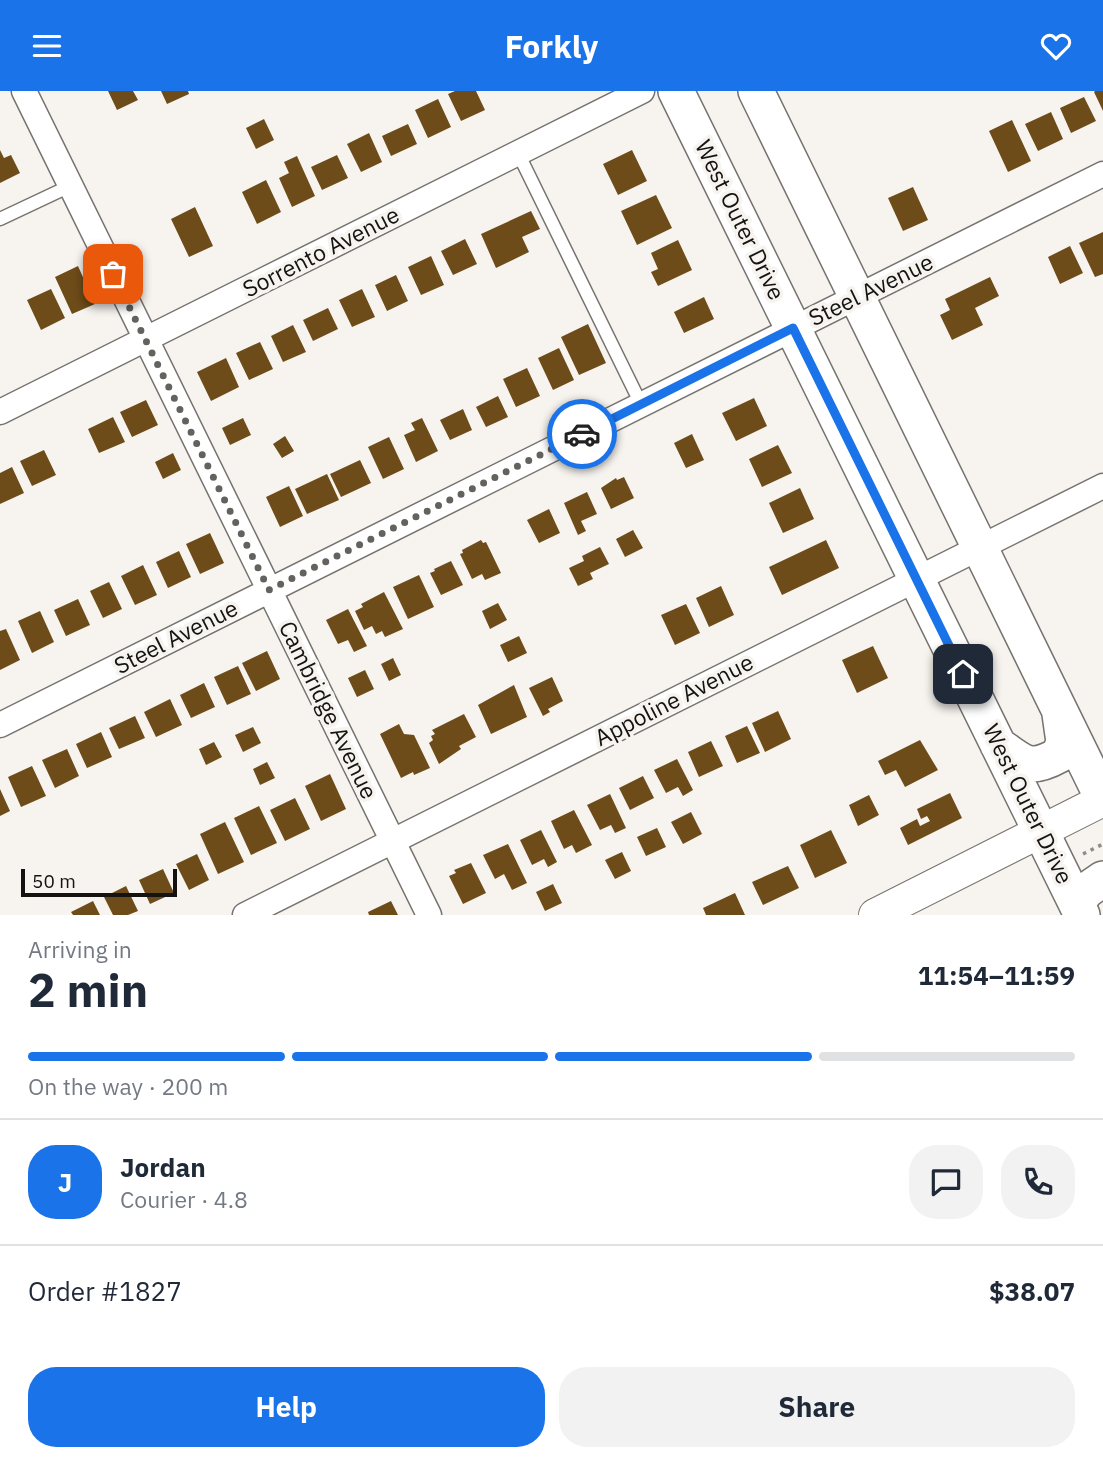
<!DOCTYPE html>
<html lang="en">
<head>
<meta charset="utf-8">
<style>
	body { margin:0; font-family:"IBM Plex Sans",sans-serif; background:#f2f2f3; color:#1f2937; height:100vh; display:flex; flex-direction:column; font-size:26px; white-space:nowrap }
	* { box-sizing:border-box; margin:0 }
	p { font-size:23px; color:#747a83 }
	.icon { flex:none; width:38px; height:38px; fill:none; stroke:currentColor; stroke-width:2; stroke-linecap:round; stroke-linejoin:round }
	.map { position:relative; height:824px; overflow:hidden }
	.details { display:flex; flex-direction:column; background:#fff; flex:1 }
	.details>* { flex:none }
	.scale { position:absolute; left:21px; bottom:18px; width:156px; box-sizing:border-box; padding-left:7px; border:4px solid #141312; border-top:0; font-size:19px; line-height:24px; white-space:nowrap; color:#141312; -webkit-text-stroke:5px #f7f4ef; paint-order:stroke }
	.pin { position:absolute; display:grid; place-items:center; width:60px; height:60px; color:#fff; margin:-30px; border-radius:14px; box-shadow:0 4px 10px #0006 }
	.courier { position:absolute; display:grid; place-items:center; width:70px; height:70px; margin:-35px; border:5px solid #1a73e8; border-radius:50%; background:#fff; color:#222; box-shadow:0 2px 9px #0007 }
	.head em { font-style:normal; font-weight:700 }
	.head div { display:flex; flex-direction:column-reverse }
	.head { display:flex; align-items:center; justify-content:space-between; height:119px; padding:0 28px }
	h1 { font-size:46px; font-weight:700; line-height:52px }
	.bar { display:grid; grid-template-columns:repeat(4,1fr); gap:10px 7px; align-content:center; height:84px; padding:0 28px }
	.bar i { height:9px; border-radius:5px; background:#e0e1e3 }
	.bar .on { background:#1a73e8 }
	.bar p { grid-column:span 4 }
	.line { display:flex; align-items:center; gap:18px; padding:0 28px; border-top:2px solid #e0e1e3 }
	.line div { flex:1 }
	.round { display:grid; place-items:center; flex:none; width:74px; height:74px; border-radius:28px; background:#f2f2f3 }
	.cta { display:flex; gap:14px; margin-top:auto; padding:14px 28px }
	.cta a { flex:1; height:80px; border-radius:28px; background:#1a73e8; color:#fff; font-size:28px; font-weight:700; line-height:80px; text-align:center }
	.cta a+a { background:#f2f2f3; color:#1f2937 }
	header { display:flex; justify-content:space-between; align-items:center; height:91px; padding:0 28px; background:#1a73e8; color:#fff; font-size:32px; font-weight:700 }
	.map>svg:first-child { display:block }
	.building { fill:#6e4c19 }
	.lines { fill:none; stroke-linecap:round; stroke-linejoin:round }
	.service-casing { stroke:#76736f; stroke-width:15 }
	.minor-casing { stroke:#76736f; stroke-width:27 }
	.tertiary-casing { stroke:#76736f; stroke-width:34 }
	.secondary-casing { stroke:#76736f; stroke-width:38 }
	.path { stroke:#8f8d8a; stroke-width:3.5; stroke-dasharray:3.5 5; stroke-linecap:butt }
	.service { stroke:#fff; stroke-width:12 }
	.minor { stroke:#fff; stroke-width:24 }
	.tertiary { stroke:#fff; stroke-width:32 }
	.secondary { stroke:#fff; stroke-width:35 }
	.done { stroke:#63625f; stroke-width:7; stroke-dasharray:0 12.6 }
	.route { stroke:#1a73e8; stroke-width:9 }
	.labels { text-anchor:middle; stroke-width:7; stroke-linejoin:round; paint-order:stroke }
	.street-label { font-size:23px; fill:#141312; stroke:#f7f4ef }
</style>
</head>
<body>
<header><svg class="icon" aria-label="menu" viewBox="0 0 24 24"><path d="M4 6h16M4 12h16M4 18h16"/></svg>Forkly<svg class="icon" aria-label="heart" viewBox="0 0 24 24"><path d="M12 20l-8-8c-3-5 5-10 8-4 3-6 11-1 8 4z"/></svg></header>
<div class="map">
<svg width="1103" height="824" viewBox="0 0 1103 824">
	<rect width="100%" height="100%" fill="#f7f4ef"/>
	<!-- building -->
	<path class="building" d="M108,0H133L138,9L117,19Z
		M161,0H188L189,3L167,13Z
		M455,0H476L485,19L461,30L448,3Z
		M1095,0H1103V20L1094,1Z
		M1084,6L1096,30L1071,42L1060,17Z
		M438,8L451,36L428,47L415,19Z
		M1051,21L1063,48L1038,60L1025,33Z
		M264,28L274,49L256,58L246,37Z
		M1012,29L1031,70L1008,81L989,40Z
		M408,33L417,53L391,65L382,45Z
		M369,42L382,71L361,81L347,53Z
		M0,59L4,67L11,64L20,82L0,92Z
		M632,59L647,90L618,104L603,73Z
		M337,64L348,87L322,99L311,76Z
		M297,65L315,105L292,116L279,87L289,82L284,71Z
		M266,89L281,121L257,133L242,101Z
		M913,96L928,129L903,140L888,107Z
		M656,104L672,137L637,154L621,120Z
		M195,116L213,155L189,166L171,128Z
		M531,120L540,138L522,146L529,161L496,177L481,143Z
		M1103,141V183L1095,186L1079,152Z
		M465,148L477,173L453,184L441,160Z
		M678,149L692,179L658,195L651,181L658,178L651,162Z
		M1070,155L1083,182L1060,193L1048,166Z
		M431,165L444,194L421,204L408,176Z
		M78,175L95,213L72,223L55,186Z
		M396,184L408,210L387,220L375,194Z
		M990,186L999,205L975,217L983,234L952,249L940,224L950,219L945,208Z
		M51,198L65,227L41,239L27,209Z
		M362,198L375,226L352,236L339,209Z
		M704,206L714,228L684,242L674,221Z
		M328,217L338,238L313,250L303,229Z
		M588,233L606,272L579,284L561,246Z
		M293,234L306,261L283,271L271,245Z
		M260,251L273,278L249,289L236,262Z
		M559,257L574,289L553,299L538,267Z
		M226,267L239,296L211,310L197,281Z
		M527,277L540,305L516,316L503,288Z
		M498,305L508,326L486,336L476,316Z
		M754,307L767,335L736,350L722,322Z
		M146,309L158,334L132,346L120,321Z
		M463,318L472,339L450,349L440,329Z
		M113,326L125,351L99,362L88,338Z
		M243,327L251,344L230,354L222,337Z
		M422,327L438,360L416,371L404,344L415,339L411,332Z
		M692,343L704,369L686,377L674,352Z
		M285,345L294,360L282,367L273,353Z
		M389,346L404,378L383,388L368,356Z
		M778,354L792,382L762,396L749,368Z
		M44,359L56,384L32,395L20,370Z
		M173,362L181,379L163,388L155,371Z
		M360,369L371,392L341,406L330,383Z
		M12,376L24,402L0,413V382Z
		M327,383L339,409L307,423L295,398Z
		M624,386L634,407L611,418L601,397L616,387L617,389Z
		M289,395L303,425L280,436L266,406Z
		M800,397L814,428L783,442L769,412Z
		M587,401L597,423L581,430L586,440L578,444L564,412Z
		M549,418L560,442L539,452L527,429Z
		M633,439L643,457L625,466L616,448Z
		M210,442L224,472L200,483L186,453Z
		M481,449L483,452L486,451L501,482L485,489L482,483L472,488L460,463L463,462L462,459Z
		M826,449L839,477L782,504L769,476Z
		M600,456L609,473L590,482L593,488L578,495L569,477L584,470L582,465Z
		M179,460L191,486L168,497L156,471Z
		M451,470L463,494L441,504L430,482L435,480L434,478Z
		M143,474L157,504L135,514L121,485Z
		M419,484L434,516L408,528L393,496Z
		M109,491L122,518L103,527L90,500Z
		M721,495L734,524L709,536L696,507Z
		M384,501L403,538L385,546L382,540L376,543L372,535L364,539L355,520L363,516L361,513Z
		M78,508L90,534L66,545L54,519Z
		M498,512L507,529L490,538L482,520Z
		M686,513L700,542L675,554L661,524Z
		M348,518L367,555L354,561L348,549L338,553L326,529Z
		M40,520L54,551L32,562L18,530Z
		M6,538L20,569L0,579V540Z
		M519,545L527,562L508,571L500,554Z
		M873,555L888,587L857,602L842,569Z
		M267,560L280,588L256,600L242,572Z
		M393,567L401,584L389,590L381,573Z
		M238,575L251,603L227,614L214,586Z
		M365,579L374,598L357,606L348,587Z
		M552,586L563,610L548,618L550,621L543,625L529,597Z
		M204,592L215,616L191,627L180,604Z
		M514,594L527,626L491,643L478,614Z
		M170,608L182,634L156,646L144,621Z
		M778,620L791,648L765,661L752,632Z
		M464,623L476,646L459,655L461,658L439,673L429,652L433,649L431,645L435,643L432,639Z
		M135,625L145,647L119,658L109,637Z
		M399,633L404,643L414,644L430,677L414,684L413,681L401,687L380,643Z
		M747,635L760,662L737,672L725,645Z
		M253,636L261,652L243,661L235,644Z
		M101,641L112,666L87,677L76,653Z
		M920,649L938,679L905,696L896,679L885,684L878,670Z
		M711,650L723,675L699,686L688,661Z
		M214,651L222,666L206,674L199,658Z
		M67,658L79,685L55,697L42,669Z
		M677,668L693,699L683,705L678,696L666,702L654,679Z
		M267,671L275,687L260,694L253,678Z
		M32,675L46,705L21,716L8,686Z
		M330,683L346,718L321,730L305,695Z
		M643,685L654,707L630,719L619,697Z
		M0,698L10,720L0,725Z
		M950,702L962,727L908,754L900,737L917,728L920,735L930,730L927,725L921,728L917,718Z
		M610,703L626,737L615,742L611,734L600,739L587,714Z
		M869,704L879,724L858,735L849,714Z
		M295,707L310,738L285,750L270,719Z
		M259,715L277,752L251,764L234,727Z
		M574,719L592,754L576,762L572,754L564,758L551,730Z
		M691,721L702,743L683,753L671,731Z
		M225,731L244,771L218,783L200,743Z
		M657,737L666,756L646,765L637,746Z
		M541,739L557,771L548,776L544,768L532,774L520,749Z
		M831,739L847,772L815,787L800,754Z
		M508,753L527,792L512,799L504,783L495,788L483,764Z
		M622,761L631,780L615,788L605,769Z
		M197,763L209,789L189,799L176,773Z
		M471,772L486,802L463,813L449,785L456,782L454,779Z
		M788,775L799,797L763,814L752,791Z
		M163,778L174,802L150,813L139,789Z
		M553,793L562,812L545,820L536,801Z
		M126,795L138,820L128,824H113L104,806Z
		M735,802L745,824H706L703,817Z
		M93,810L100,824H73L71,821Z
		M391,810L398,824H369L368,821Z"/>
	<g class="lines">
		<defs>
			<path id="service" d="M518,62L641,313
				M0,128L70,95"/>
			<path id="minor" d="M24,0L429,824
				M0,321L642,0
				M0,634L1103,83
				M245,824L1103,395"/>
			<path id="tertiary" d="M875,824L1103,709"/>
			<path id="secondary" d="M676,0L1082,824
				M756,0L1103,708
				M998,654C1025,672 1028,681 1059,664L1064,651L1060,623
				M1076,812L1087,799L1103,788"/>
		</defs>
		<!-- service casing -->
		<use href="#service" class="service-casing"/>
		<!-- minor casing -->
		<use href="#minor" class="minor-casing"/>
		<!-- tertiary casing -->
		<use href="#tertiary" class="tertiary-casing"/>
		<!-- secondary casing -->
		<use href="#secondary" class="secondary-casing"/>
		<!-- path -->
		<path class="path" d="M1083,763L1103,753"/>
		<!-- service -->
		<use href="#service" class="service"/>
		<!-- minor -->
		<use href="#minor" class="minor"/>
		<!-- tertiary -->
		<use href="#tertiary" class="tertiary"/>
		<!-- secondary -->
		<use href="#secondary" class="secondary"/>
	</g>
	<g class="lines">
		<!-- done -->
		<path class="done" d="M113,183L269,499L582,343"/>
		<!-- route -->
		<path class="route" d="M582,343L793,237L963,583"/>
	</g>
	<g class="labels">
		<!-- street labels -->
		<g class="street-label">
			<text transform="translate(740 129) rotate(64)" y="8">West Outer Drive</text>
			<text transform="translate(321 161) rotate(-27)" y="8">Sorrento Avenue</text>
			<text transform="translate(871 199) rotate(-26)" y="8">Steel Avenue</text>
			<text transform="translate(176 546) rotate(-27)" y="8">Steel Avenue</text>
			<text transform="translate(674 609) rotate(-27)" y="8">Appoline Avenue</text>
			<text transform="translate(328 619) rotate(64)" y="8">Cambridge Avenue</text>
			<text transform="translate(1028 713) rotate(64)" y="8">West Outer Drive</text>
		</g>
	</g>
</svg>
<div class="scale">50 m</div>
<div class="pin" style="left:113px;top:183px;background:#ea580c"><svg class="icon" aria-label="bag" viewBox="0 0 24 24"><path d="M5 8h14l-1 12H6zM9 8a3 3 0 0 1 6 0"/></svg></div>
<div class="pin" style="left:963px;top:583px;background:#1f2937"><svg class="icon" aria-label="home" viewBox="0 0 24 24"><path d="M3 11l9-7 9 7M6 9v11h12V9"/></svg></div>
<div class="courier" style="left:582px;top:343px"><svg class="icon" aria-label="car" viewBox="0 0 24 24"><path d="M5 17H2v-5l4-1 3-4h7l3 4 3 1v5h-3M9 17h6M6 11h13"/><circle cx="7" cy="17" r="2"/><circle cx="17" cy="17" r="2"/></svg></div>
</div>
<section class="details">
<div class="head"><div><h1>2 min</h1><p>Arriving in</p></div><em>11:54–11:59</em></div>
<div class="bar"><i class="on"></i><i class="on"></i><i class="on"></i><i></i><p>On the way · 200 m</p></div>
<div class="line" style="height:126px"><b class="round" style="background:#1a73e8;color:#fff">J</b><div><b>Jordan</b><p>Courier · 4.8</p></div><a class="round"><svg class="icon" aria-label="chat" viewBox="0 0 24 24"><path d="M4 5h16v11H9l-5 4z"/></svg></a><a class="round"><svg class="icon" aria-label="phone" viewBox="0 0 24 24"><path d="M5 4h4l2 5-3 2q2 4 5 5l2-3 5 2v4C11 20 4 13 5 4z"/></svg></a></div>
<div class="line" style="height:91px"><div>Order #1827</div><b>$38.07</b></div>
<div class="cta"><a>Help</a><a>Share</a></div>
</section>
</body>
</html>
